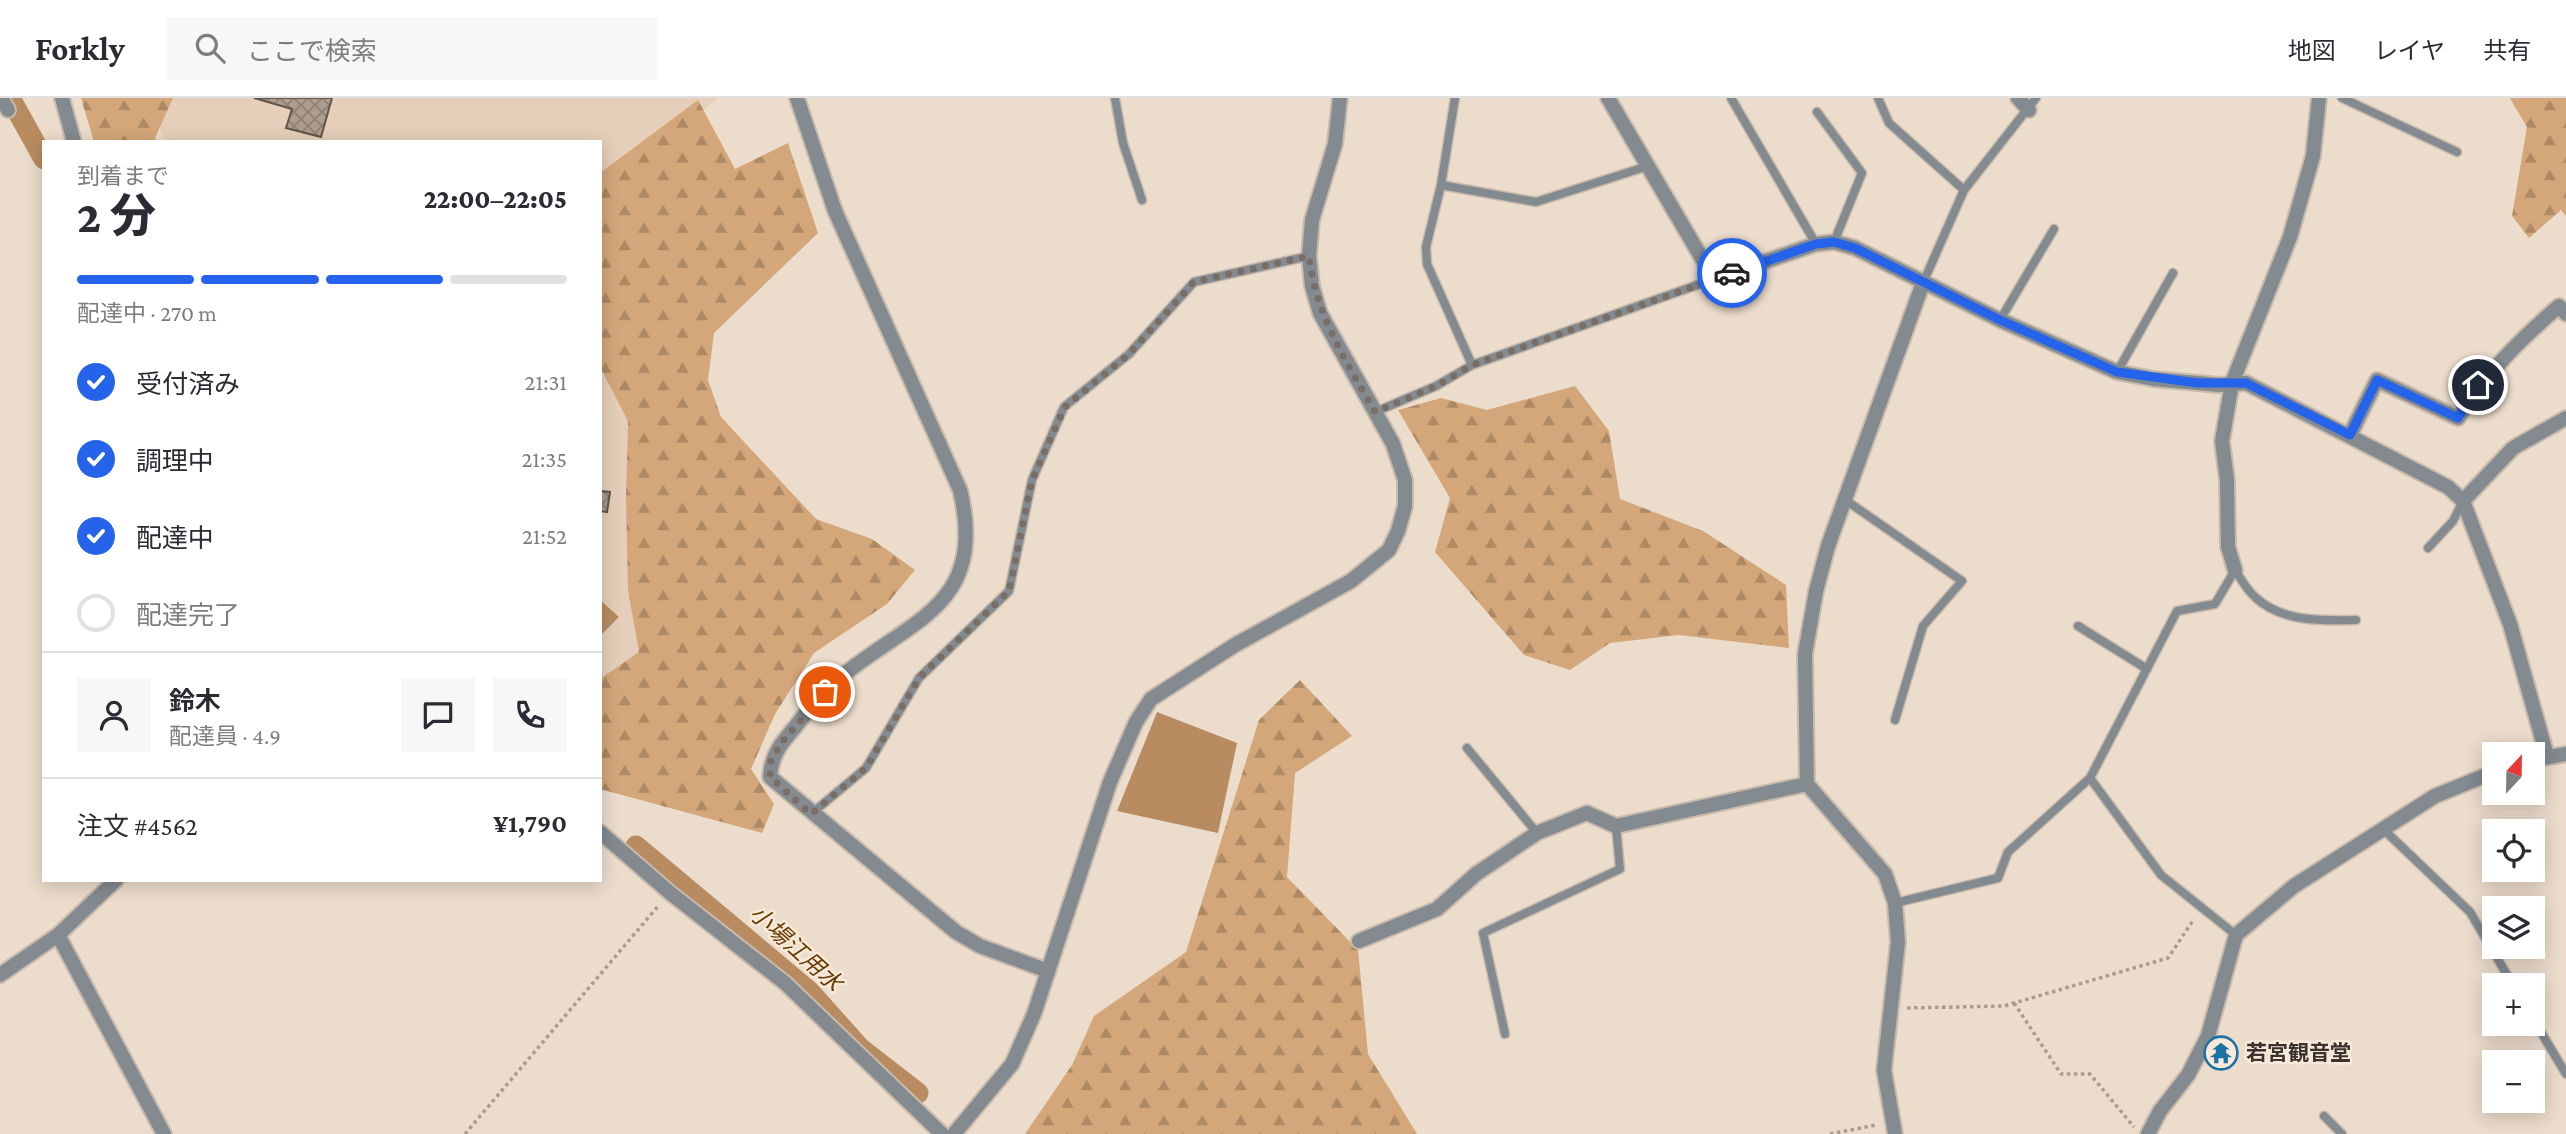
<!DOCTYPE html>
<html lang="ja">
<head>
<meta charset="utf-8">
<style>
	body { margin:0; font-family:"Crimson Pro","Noto Sans JP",serif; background:#f7f7f7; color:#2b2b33; height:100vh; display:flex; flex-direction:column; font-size:26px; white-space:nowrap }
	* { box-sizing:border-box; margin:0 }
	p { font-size:23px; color:#7c7c81 }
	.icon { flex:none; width:38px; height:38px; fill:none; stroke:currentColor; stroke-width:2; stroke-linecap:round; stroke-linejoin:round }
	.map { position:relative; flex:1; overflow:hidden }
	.details { position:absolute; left:42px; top:42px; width:560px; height:742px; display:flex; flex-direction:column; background:#fff; border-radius:0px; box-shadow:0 4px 18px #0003 }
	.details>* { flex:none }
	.needle { width:46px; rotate:22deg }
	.fabs { position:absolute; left:2482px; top:644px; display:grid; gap:14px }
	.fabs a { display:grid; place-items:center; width:63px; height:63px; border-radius:0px; background:#fff; box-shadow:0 4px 18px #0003; font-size:35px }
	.pin { position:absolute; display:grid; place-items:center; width:60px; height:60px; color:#fff; margin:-30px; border:4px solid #fff; border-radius:50%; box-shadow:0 2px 7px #0007 }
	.courier { position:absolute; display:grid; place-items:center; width:70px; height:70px; margin:-35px; border:5px solid #2563eb; border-radius:50%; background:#fff; color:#222; box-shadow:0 2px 9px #0007 }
	.headline em { font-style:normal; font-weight:800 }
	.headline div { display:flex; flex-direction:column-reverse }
	.headline { display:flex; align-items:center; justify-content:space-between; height:119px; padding:0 35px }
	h1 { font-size:46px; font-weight:800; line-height:52px }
	.bar { display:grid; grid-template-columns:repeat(4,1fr); gap:10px 7px; align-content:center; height:84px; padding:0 35px }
	.bar i { height:9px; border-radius:5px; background:#e1e1e2 }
	.bar .current { background:#2563eb }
	.bar p { grid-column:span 4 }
	.line { display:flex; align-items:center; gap:18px; padding:0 35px; border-top:2px solid #e1e1e2 }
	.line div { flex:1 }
	.round { display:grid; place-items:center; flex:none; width:74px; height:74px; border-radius:0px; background:#f7f7f7 }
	ol { padding:0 35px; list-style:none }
	li { display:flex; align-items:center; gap:21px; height:77px }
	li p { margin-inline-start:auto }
	li .icon { padding:7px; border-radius:50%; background:#2563eb; color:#fff; stroke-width:4 }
	li:last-child { color:#7c7c81 }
	li i { width:38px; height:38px; border:4px solid #e1e1e2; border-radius:50% }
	header { display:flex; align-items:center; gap:42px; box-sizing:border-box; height:98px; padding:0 35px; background:#fff; border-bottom:2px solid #e1e1e2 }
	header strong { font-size:33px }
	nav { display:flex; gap:38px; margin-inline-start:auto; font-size:24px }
	.search { width:490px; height:63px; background:#f7f7f7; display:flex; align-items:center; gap:18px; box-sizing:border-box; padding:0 24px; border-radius:0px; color:#7c7c81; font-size:26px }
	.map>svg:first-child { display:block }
	.built { fill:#e5cfba }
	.forest { fill:url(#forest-firs) }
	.water { fill:#b88c60 }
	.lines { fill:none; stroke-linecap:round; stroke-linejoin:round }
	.canal { stroke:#b88c60; stroke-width:21 }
	.building { fill:url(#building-cross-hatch); stroke:#625447; stroke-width:2 }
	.service-casing { stroke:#c8baac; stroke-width:11 }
	.minor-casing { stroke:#c8baac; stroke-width:18 }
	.tertiary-casing { stroke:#c8baac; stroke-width:18 }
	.path { stroke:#a99c90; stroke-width:3.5; stroke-dasharray:3.5 3.5; stroke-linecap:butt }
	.service { stroke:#838a90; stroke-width:8 }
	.minor { stroke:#838a90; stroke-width:14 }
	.tertiary { stroke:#838a90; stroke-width:14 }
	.done { stroke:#786e65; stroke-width:7; stroke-dasharray:0 12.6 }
	.route { stroke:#2563eb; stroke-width:9 }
	.labels { text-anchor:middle; stroke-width:5; stroke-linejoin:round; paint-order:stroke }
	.poi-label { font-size:21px; font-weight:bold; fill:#3a332d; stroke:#f9e9d9; text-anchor:start }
	.water-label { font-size:23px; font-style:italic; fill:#653a00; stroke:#f9e9d9 }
</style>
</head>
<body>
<header>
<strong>Forkly</strong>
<div class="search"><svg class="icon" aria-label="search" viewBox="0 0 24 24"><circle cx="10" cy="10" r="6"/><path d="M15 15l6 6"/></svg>ここで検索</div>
<nav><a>地図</a><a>レイヤ</a><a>共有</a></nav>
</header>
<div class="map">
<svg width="2566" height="1036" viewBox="0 0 2566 1036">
	<defs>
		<pattern id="forest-firs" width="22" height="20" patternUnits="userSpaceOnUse" patternTransform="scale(1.75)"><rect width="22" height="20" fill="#d4a77a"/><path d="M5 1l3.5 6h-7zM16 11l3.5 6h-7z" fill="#ad8964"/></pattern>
		<pattern id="building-cross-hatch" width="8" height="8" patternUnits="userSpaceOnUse" patternTransform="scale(1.75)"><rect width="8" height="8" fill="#ad9d8e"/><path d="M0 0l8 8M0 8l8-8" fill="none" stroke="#8e8174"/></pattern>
	</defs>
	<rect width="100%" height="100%" fill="#ecdccc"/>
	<!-- built -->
	<path class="built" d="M148,0H718L600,97V44H165Z
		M600,201L645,309L665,547L600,594Z"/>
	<!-- forest -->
	<path class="forest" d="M81,0H173L155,40L158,44H94Z
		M2510,0H2566V118L2561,112L2529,140L2512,118L2527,29Z
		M698,2L735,71L788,45L818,135L714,235L708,282L721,319L816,421L872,441L915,472L887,506L814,555L775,616L751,671L774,706L762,735L600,691V581L639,554L628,492L626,401L628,323L600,269V75Z
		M1575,288L1609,333L1620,401L1703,433L1786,487L1789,550L1679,537L1610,545L1570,572L1524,557L1435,454L1450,400L1398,312L1441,300L1487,312Z
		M1300,582L1352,638L1295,675L1287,779L1358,852L1368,956L1417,1036H1025L1072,967L1094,918L1186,854L1259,622Z"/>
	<!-- water -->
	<path class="water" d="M600,502L619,519L600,538Z
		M1157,614L1237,645L1218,735L1117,713Z"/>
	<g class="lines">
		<!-- canal -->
		<path class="canal" d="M10,0L44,61
			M636,748L809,893L860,950L918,995"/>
	</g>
	<!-- building -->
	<path class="building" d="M254,0H332L321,39L286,30L292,11Z
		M600,393L610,394L607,414L600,413Z"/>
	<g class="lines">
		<defs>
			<path id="service" d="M1115,0L1123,45L1142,102
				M1455,0L1441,87L1426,149L1427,166L1472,267
				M1731,0L1816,146
				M1878,0L1889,25L1964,92
				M2342,0L2457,54
				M1817,14L1862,75L1834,144
				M1441,87L1536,104L1648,68
				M1923,185L1964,92L2036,0
				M2000,222L2054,131
				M2117,274L2173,175
				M1375,314L1436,288L1472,267L1714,181
				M1844,401L1962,483L1923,528L1895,622
				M2428,450L2453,423L2463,403
				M2078,528L2147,571
				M1467,650L1537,735
				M2090,680L2161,777L2236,837
				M811,716L866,670L919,580L1009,493L1032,382L1064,309L1129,256L1194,184L1309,158
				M2383,731L2470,814L2513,887
				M1895,805L1998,780L2008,754L2090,680L2177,513L2215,506L2235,472C2241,481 2247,492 2255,499C2281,524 2323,523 2356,522
				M2532,919L2566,976
				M1505,936L1483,835L1620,771L1616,728
				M2324,1018L2342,1036"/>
			<path id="minor" d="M1,0L8,12
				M62,0L74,44
				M797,0L835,113L960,392C989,512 905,522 835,584C820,597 808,612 796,628C782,644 771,657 770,679L956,834L980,848L1048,873
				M1608,0L1714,181L1816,146L1834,144L1855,150L2000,222L2117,274L2153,281L2219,287L2246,285L2448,389L2463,403L2510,526L2547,658
				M2018,0L2029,12
				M2350,337L2377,282L2458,320C2486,275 2520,242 2559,208L2566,216
				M2463,403L2513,350L2566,320
				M2235,472L2228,449L2227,382L2222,343L2232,285L2290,139L2313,58L2319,0
				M2532,662L2566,656
				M1807,686L1805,556L1816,493L1828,448L1923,185
				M600,734L669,794L785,885L942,1036
				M58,837L164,1036
				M1359,843L1437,811L1476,776L1537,735L1587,715L1616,728L1807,686L1885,776L1895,805L1898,844L1884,972L1895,1036
				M0,877L58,837L116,782
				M2148,1036L2160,1013L2188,977L2208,938L2236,837L2294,788L2435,698L2494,674"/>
			<path id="tertiary" d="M954,1036L1012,966L1034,916L1110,684L1136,624L1151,601L1235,547L1351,483L1389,452L1398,433L1405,408V382L1393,346L1320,215L1312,188L1309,158L1312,122L1335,46L1340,0"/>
		</defs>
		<!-- service casing -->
		<use href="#service" class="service-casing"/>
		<!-- minor casing -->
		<use href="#minor" class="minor-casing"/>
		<!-- tertiary casing -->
		<use href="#tertiary" class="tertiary-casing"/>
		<!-- path -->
		<path class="path" d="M2014,905L2061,976H2090L2134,1029
			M1907,910L2004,908L2168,860L2194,821
			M465,1036L659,807
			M1830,1036L1876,1027"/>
		<!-- service -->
		<use href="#service" class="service"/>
		<!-- minor -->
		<use href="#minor" class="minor"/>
		<!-- tertiary -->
		<use href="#tertiary" class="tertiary"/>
	</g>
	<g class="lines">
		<!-- done -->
		<path class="done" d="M825,594L782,644L771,663L770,679L811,716L866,670L919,580L1009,493L1032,382L1065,309L1129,256L1194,184L1309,158C1315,217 1347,264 1375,314L1436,288L1472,267L1732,175"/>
		<!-- route -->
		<path class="route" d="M1732,175L1816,146L1834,144L1855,150L2000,222L2117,274L2197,285H2246L2350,337L2377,282L2458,320L2478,287"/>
	</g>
	<!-- icons -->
	<defs>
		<symbol id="temple-ring" viewBox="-11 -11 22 22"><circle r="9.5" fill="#f9e9d9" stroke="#1a73a2" stroke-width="1.5"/><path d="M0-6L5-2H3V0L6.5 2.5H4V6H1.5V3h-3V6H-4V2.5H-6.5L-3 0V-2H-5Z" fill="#1a73a2"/></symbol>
	</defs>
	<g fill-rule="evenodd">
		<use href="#temple-ring" x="2202" y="936" width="38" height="38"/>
	</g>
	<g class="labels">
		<!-- poi labels -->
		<g class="poi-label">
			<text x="2246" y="962">若宮観音堂</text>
		</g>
		<!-- water labels -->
		<g class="water-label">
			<text transform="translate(796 850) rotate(42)" y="8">小場江用水</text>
		</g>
	</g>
</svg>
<div class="fabs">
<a><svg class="needle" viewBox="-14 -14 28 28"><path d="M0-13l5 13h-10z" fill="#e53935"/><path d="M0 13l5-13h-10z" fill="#7c7c81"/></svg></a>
<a><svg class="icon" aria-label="locate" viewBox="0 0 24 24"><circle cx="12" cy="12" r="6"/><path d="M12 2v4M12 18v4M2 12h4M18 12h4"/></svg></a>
<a><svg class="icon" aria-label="layers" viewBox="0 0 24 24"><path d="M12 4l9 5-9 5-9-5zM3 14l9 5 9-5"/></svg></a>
<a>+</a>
<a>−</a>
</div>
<div class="pin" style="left:825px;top:594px;background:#ea580c"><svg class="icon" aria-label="bag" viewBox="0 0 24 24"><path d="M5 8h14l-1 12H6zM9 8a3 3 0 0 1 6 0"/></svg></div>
<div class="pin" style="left:2478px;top:287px;background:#1f2937"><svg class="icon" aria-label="home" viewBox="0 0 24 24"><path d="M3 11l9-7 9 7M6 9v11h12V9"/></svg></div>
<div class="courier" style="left:1732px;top:175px"><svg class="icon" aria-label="car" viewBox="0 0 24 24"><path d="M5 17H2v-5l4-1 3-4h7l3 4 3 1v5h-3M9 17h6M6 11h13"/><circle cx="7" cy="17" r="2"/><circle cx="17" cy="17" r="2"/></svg></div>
<section class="details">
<div class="headline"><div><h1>2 分</h1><p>到着まで</p></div><em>22:00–22:05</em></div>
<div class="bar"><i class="current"></i><i class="current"></i><i class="current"></i><i></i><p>配達中 · 270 m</p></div>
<ol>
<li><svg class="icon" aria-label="check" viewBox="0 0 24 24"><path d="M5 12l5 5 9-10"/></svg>受付済み<p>21:31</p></li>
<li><svg class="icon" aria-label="check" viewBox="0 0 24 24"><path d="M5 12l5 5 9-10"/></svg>調理中<p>21:35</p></li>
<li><svg class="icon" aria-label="check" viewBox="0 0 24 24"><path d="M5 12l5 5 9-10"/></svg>配達中<p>21:52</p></li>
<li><i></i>配達完了</li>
</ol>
<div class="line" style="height:126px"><a class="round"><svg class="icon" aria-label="person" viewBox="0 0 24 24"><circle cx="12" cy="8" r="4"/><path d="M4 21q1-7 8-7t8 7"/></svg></a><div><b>鈴木</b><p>配達員 · 4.9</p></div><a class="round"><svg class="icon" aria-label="chat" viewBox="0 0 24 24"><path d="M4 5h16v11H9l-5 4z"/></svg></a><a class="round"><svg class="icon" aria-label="phone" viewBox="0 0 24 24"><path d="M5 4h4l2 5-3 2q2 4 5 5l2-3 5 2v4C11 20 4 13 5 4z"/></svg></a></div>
<div class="line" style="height:91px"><div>注文 #4562</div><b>¥1,790</b></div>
</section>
</div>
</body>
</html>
